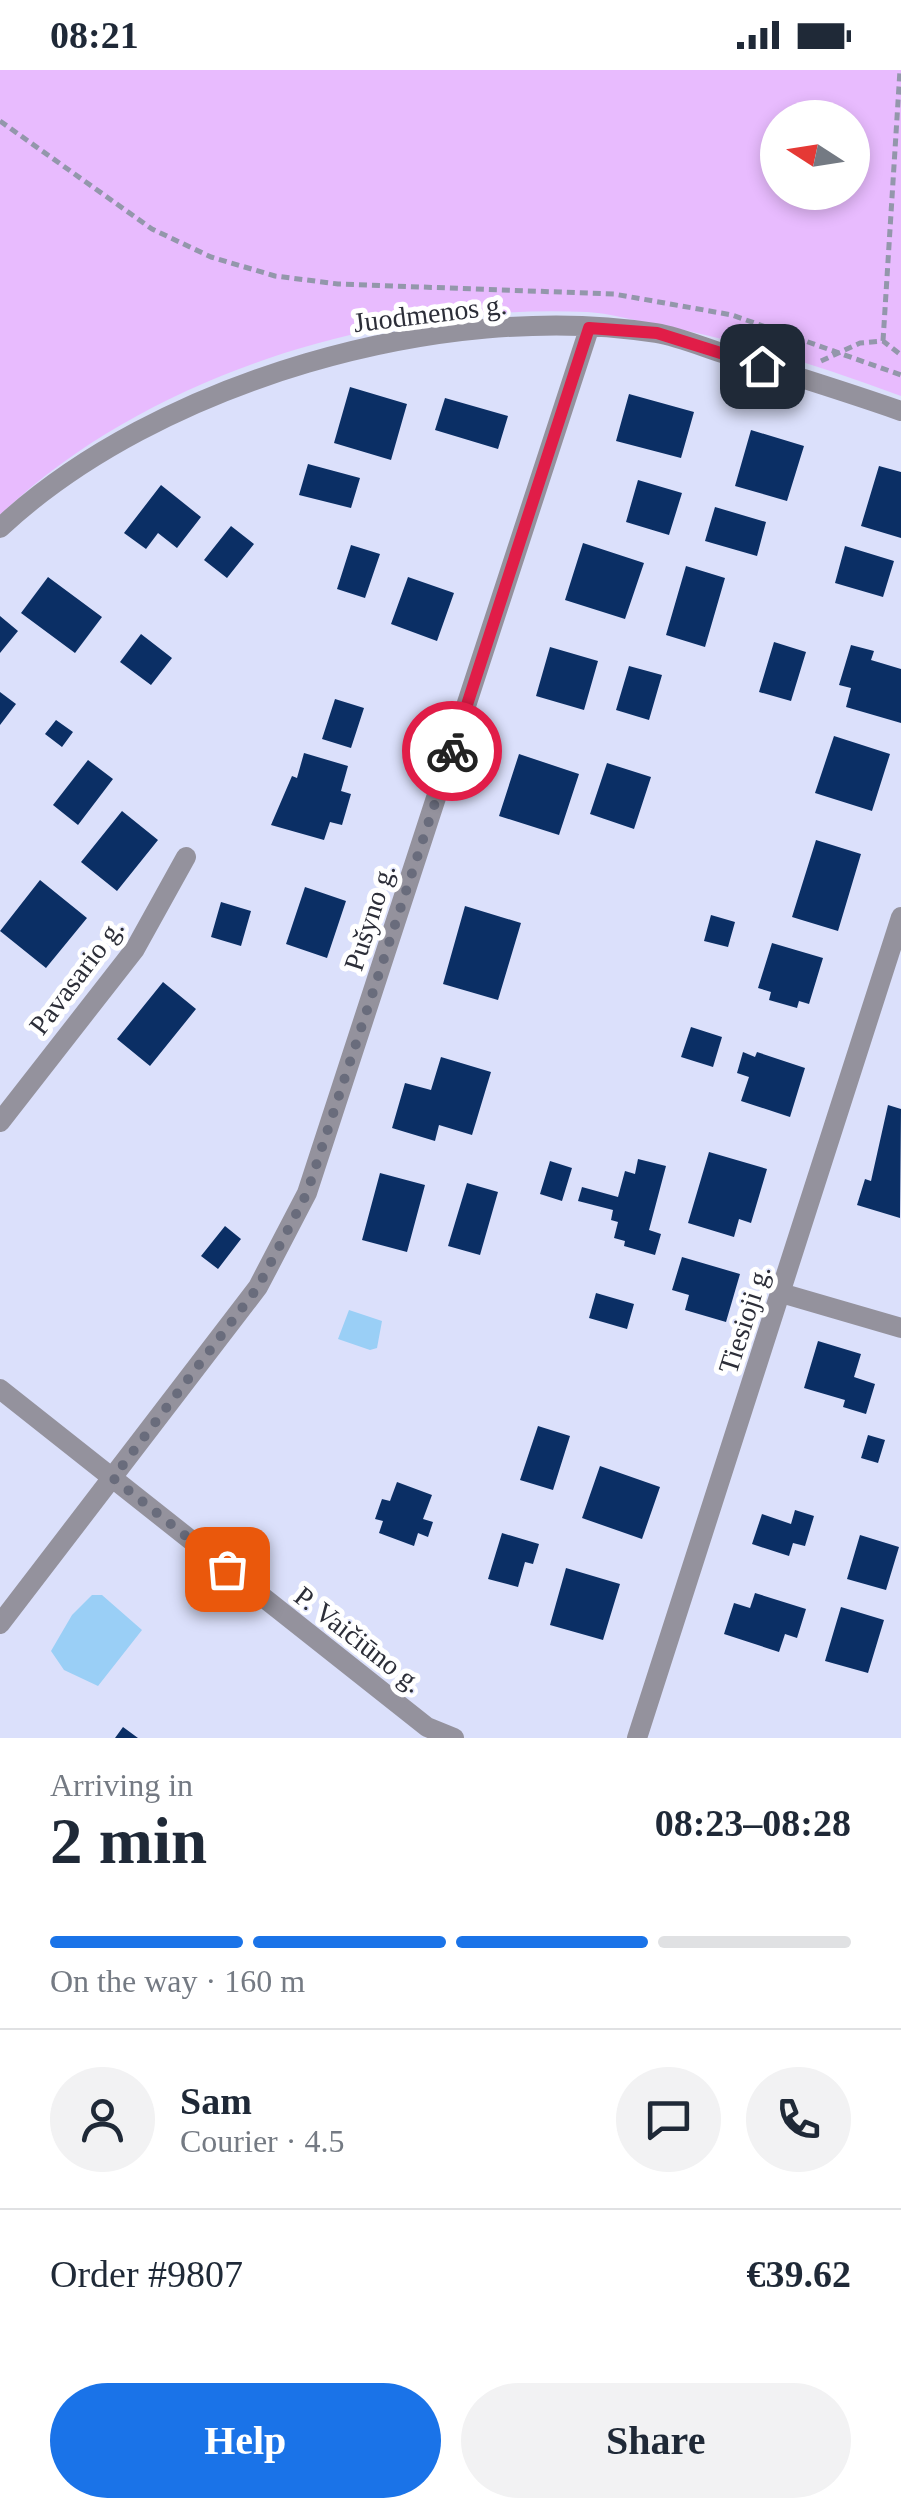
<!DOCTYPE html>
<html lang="en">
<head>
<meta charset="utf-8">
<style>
	body { margin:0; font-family:Georgia,serif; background:#f2f2f3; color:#1f2937; height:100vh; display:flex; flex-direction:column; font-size:38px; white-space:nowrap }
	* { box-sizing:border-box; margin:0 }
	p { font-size:32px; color:#747a83 }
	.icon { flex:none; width:55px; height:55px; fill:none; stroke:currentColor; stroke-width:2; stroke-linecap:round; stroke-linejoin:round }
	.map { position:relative; height:1668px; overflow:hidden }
	.details { display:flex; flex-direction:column; background:#fff; flex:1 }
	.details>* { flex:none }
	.needle { width:65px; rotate:282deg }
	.controls { position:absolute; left:760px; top:30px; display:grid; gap:20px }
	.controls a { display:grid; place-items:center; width:110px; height:110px; border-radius:50%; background:#fff; box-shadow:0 5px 15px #0003; font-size:50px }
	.pin { position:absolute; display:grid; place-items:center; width:85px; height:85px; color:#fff; margin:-42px; border-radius:20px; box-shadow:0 5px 15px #0006 }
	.courier { position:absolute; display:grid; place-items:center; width:100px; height:100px; margin:-50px; border:8px solid #e11d48; border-radius:50%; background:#fff; color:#222; box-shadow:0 2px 12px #0007 }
	.head em { font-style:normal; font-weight:600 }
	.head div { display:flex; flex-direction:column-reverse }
	.head { display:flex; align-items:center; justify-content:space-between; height:170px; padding:0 50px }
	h1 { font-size:65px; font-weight:600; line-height:75px }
	.bar { display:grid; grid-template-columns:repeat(4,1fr); gap:15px 10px; align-content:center; height:120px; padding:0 50px }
	.bar i { height:12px; border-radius:8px; background:#e0e1e3 }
	.bar .on { background:#1a73e8 }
	.bar p { grid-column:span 4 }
	.line { display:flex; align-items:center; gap:25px; padding:0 50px; border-top:2px solid #e0e1e3 }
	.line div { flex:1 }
	.round { display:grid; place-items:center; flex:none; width:105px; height:105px; border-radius:52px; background:#f2f2f3 }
	.cta { display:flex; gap:20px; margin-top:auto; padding:20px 50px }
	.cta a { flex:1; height:115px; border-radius:60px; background:#1a73e8; color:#fff; font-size:40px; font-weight:600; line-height:115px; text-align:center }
	.cta a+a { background:#f2f2f3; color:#1f2937 }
	.status { display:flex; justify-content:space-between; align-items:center; height:70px; padding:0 50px; background:#fff; direction:ltr }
	.status svg { height:28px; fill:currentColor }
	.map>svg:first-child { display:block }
	.green { fill:#e8bbfe; fill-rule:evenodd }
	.water { fill:#9acff6 }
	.building { fill:#0b2f65 }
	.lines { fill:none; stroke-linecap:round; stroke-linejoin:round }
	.path { stroke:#9397ab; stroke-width:5; stroke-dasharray:8 5; stroke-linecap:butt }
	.street { stroke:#94929d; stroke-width:20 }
	.done { stroke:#696c7c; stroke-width:10; stroke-dasharray:0 18 }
	.route { stroke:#e11d48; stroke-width:12 }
	.labels { text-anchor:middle; stroke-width:10; stroke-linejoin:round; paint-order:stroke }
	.street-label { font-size:28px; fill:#2c2e38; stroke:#fff }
</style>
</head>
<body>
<div class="status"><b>08:21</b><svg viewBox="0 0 49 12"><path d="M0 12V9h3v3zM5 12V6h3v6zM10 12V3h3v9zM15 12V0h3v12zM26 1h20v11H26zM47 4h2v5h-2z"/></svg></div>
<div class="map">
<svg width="901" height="1668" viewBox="0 0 901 1668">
	<rect width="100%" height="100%" fill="#dbe0fb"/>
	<!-- green -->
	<path class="green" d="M0,0H901V326C820,296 739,270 654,254C632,250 609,243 587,242C384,233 148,303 0,445ZM778,48H852V122H778Z"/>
	<!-- water -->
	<path class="water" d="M349,1240L382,1251L377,1278L370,1280L338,1269Z
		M92,1525H102L142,1560L98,1616L64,1600L51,1581L72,1545Z"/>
	<!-- building -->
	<path class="building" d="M350,317L407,334L391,390L334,373Z
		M629,324L694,342L681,388L616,371Z
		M445,328L508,346L498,379L435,360Z
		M751,360L804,376L787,431L735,416Z
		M308,394L360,408L351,438L299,425Z
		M879,396L901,402V468L861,456Z
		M638,410L682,423L669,465L626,452Z
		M161,415L201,447L177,478L158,463L146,479L124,463Z
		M715,437L766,452L757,486L705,471Z
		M231,456L254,474L227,508L204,490Z
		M583,473L644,493L625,549L565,530Z
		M351,475L380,484L365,528L337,519Z
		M845,476L894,491L883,527L835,513Z
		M686,496L725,508L705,577L666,565Z
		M48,507L102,547L75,583L21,543Z
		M408,507L454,523L437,571L391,554Z
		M0,546L18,561L0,583Z
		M141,564L172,588L151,615L120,592Z
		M774,572L806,582L791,631L759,622Z
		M851,575L874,581L871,590L901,599V653L846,637L851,618L839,615Z
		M550,577L598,591L584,640L536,626Z
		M629,596L662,605L649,650L616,640Z
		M0,622L16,634L0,655Z
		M335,629L364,638L351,678L322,669Z
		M56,650L73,662L62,677L45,664Z
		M834,666L890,684L872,741L815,723Z
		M304,683L348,696L341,721L351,724L342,755L330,752L324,770L271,755L292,706L297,708Z
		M519,684L579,704L559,765L499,746Z
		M88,690L113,709L78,755L53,735Z
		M607,693L651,707L634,759L590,744Z
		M122,741L158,770L117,821L81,792Z
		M816,770L861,784L838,861L792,847Z
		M40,810L87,848L46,898L0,861Z
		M305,817L346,831L327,888L286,874Z
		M221,832L251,841L241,876L211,867Z
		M465,836L521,853L498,930L443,914Z
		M711,845L735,852L728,877L704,871Z
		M772,873L823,888L809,934L799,931L797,938L769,930L771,922L758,918Z
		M163,912L196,939L150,996L117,969Z
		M691,957L722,967L713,997L681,987Z
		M743,982L755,987L757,982L805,998L790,1047L741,1031L749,1007L737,1003Z
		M441,987L491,1002L472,1065L439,1055L435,1071L392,1058L405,1013L431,1020Z
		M888,1035L901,1039L900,1148L857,1135L865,1109L871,1111Z
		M709,1082L767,1099L751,1153L739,1149L734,1167L688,1153Z
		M638,1089L666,1096L649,1160L661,1164L655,1185L624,1176L625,1171L614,1168L618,1152L611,1150L613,1140L578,1131L582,1117L618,1127L625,1101L635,1104Z
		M550,1091L572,1098L562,1131L540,1124Z
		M380,1103L425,1115L407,1182L362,1170Z
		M467,1113L498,1122L480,1185L448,1176Z
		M225,1156L241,1169L218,1199L201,1186Z
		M682,1187L740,1204L726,1252L685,1240L689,1225L672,1220Z
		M596,1223L634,1234L627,1259L589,1248Z
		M818,1271L861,1284L854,1307L875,1314L866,1344L843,1337L845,1330L804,1318Z
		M538,1356L570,1366L553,1420L520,1410Z
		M868,1365L885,1370L878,1393L861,1388Z
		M600,1396L660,1417L642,1469L582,1448Z
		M397,1412L432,1425L423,1449L433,1452L428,1467L418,1463L414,1476L379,1463L383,1451L375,1449L382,1429L390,1431Z
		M795,1440L814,1446L805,1476L793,1473L789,1486L752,1474L762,1444L791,1454Z
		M502,1463L539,1474L533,1494L525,1492L518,1517L488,1509Z
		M860,1465L899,1477L886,1520L847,1509Z
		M566,1498L620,1514L603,1570L550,1555Z
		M755,1523L806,1539L797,1568L785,1564L779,1582L724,1564L734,1533L750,1538Z
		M841,1537L884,1550L868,1603L825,1591Z
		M123,1657L138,1668H115Z"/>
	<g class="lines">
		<!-- path -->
		<path class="path" d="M0,51L152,159L211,187L275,206L338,214L614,224L732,245L901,305
			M883,271L900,0
			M821,291L860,273L883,271L901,285"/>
		<!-- street -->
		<path class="street" d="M0,458C156,312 444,229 656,263C680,267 705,278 728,285C786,303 844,321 901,341
			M0,1052L135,879L186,787
			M781,1223L901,1258
			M0,1319L427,1657L454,1668
			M0,1554L258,1217L307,1123L589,259
			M637,1668L901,847"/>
	</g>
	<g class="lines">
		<!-- done -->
		<path class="done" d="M227,1499L113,1408L258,1217L307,1123L452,681"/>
		<!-- route -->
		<path class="route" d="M452,681L589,258L657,263L762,296"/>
	</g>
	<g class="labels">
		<!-- street labels -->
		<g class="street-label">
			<text transform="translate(430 243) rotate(-7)" y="10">Juodmenos g.</text>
			<text transform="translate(369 847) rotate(-72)" y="10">Pušyno g.</text>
			<text transform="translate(76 906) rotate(-53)" y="10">Pavasario g.</text>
			<text transform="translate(744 1249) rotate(-72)" y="10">Tiesioji g.</text>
			<text transform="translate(359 1569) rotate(38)" y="10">P. Vaičiūno g.</text>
		</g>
	</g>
</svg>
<div class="controls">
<a><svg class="needle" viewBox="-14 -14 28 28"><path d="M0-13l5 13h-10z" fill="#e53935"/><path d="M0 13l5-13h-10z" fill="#747a83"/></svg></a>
</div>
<div class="pin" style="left:227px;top:1499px;background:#ea580c"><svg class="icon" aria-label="bag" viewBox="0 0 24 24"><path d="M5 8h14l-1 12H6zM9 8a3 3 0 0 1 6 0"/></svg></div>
<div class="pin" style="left:762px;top:296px;background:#1f2937"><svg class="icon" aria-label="home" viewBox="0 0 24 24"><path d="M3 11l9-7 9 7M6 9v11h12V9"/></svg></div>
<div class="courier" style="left:452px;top:681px"><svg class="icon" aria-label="bike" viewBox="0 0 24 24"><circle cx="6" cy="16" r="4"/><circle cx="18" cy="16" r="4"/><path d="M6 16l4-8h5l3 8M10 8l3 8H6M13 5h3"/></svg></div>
</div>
<section class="details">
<div class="head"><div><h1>2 min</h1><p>Arriving in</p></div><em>08:23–08:28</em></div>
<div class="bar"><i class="on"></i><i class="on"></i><i class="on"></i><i></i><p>On the way · 160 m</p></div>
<div class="line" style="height:180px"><a class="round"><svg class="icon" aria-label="person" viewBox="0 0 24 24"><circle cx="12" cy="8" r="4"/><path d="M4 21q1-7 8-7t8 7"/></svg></a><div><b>Sam</b><p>Courier · 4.5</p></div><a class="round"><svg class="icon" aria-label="chat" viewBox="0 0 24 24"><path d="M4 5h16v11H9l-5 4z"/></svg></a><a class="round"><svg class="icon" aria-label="phone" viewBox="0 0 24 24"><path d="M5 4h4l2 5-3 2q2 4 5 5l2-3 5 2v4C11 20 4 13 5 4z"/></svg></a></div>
<div class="line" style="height:130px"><div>Order #9807</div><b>€39.62</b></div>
<div class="cta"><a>Help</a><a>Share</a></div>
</section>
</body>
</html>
